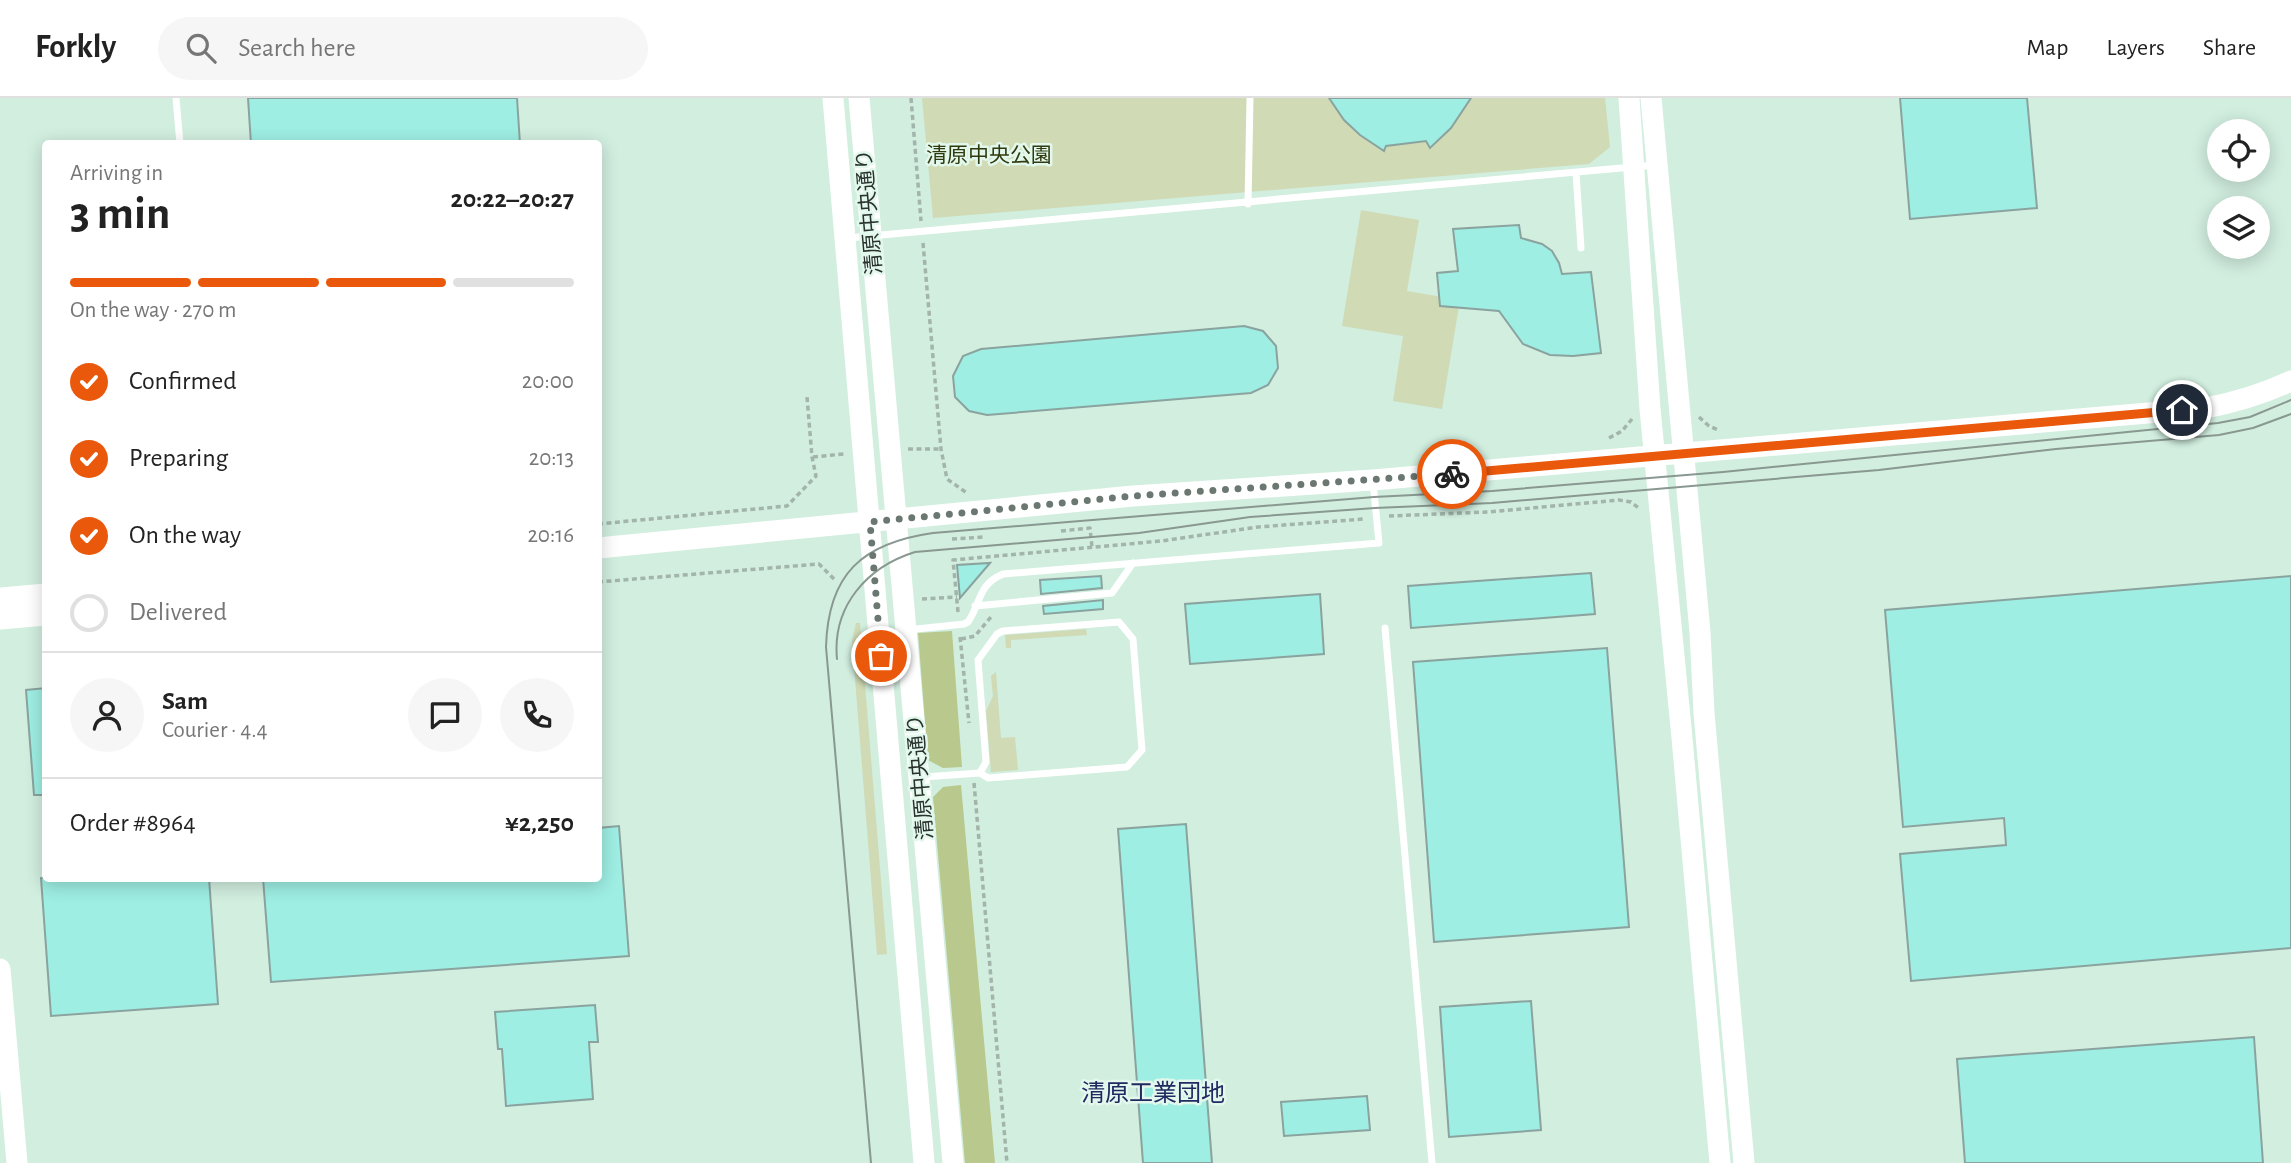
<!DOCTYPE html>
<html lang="en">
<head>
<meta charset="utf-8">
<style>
	body { margin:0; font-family:"Alegreya Sans","Noto Sans JP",sans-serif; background:#f6f6f6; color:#222; height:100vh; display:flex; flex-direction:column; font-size:26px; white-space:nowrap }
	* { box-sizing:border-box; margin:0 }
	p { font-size:23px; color:#767676 }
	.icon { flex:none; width:38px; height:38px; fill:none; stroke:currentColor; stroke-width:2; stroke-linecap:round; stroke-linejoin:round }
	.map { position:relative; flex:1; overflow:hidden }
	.sheet { position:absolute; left:42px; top:42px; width:560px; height:742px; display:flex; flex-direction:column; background:#fff; border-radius:7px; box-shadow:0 4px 18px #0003 }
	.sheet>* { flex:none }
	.buttons { position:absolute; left:2207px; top:21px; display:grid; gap:14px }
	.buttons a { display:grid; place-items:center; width:63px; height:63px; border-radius:50%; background:#fff; box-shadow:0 4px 18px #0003; font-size:35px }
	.pin { position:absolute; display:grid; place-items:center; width:60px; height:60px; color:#fff; margin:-30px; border:4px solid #fff; border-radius:50%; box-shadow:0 2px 7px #0007 }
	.courier { position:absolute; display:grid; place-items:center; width:70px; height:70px; margin:-35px; border:5px solid #ea580c; border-radius:50%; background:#fff; color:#222; box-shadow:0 2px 9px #0007 }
	.head em { font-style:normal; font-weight:700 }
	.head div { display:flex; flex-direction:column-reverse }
	.head { display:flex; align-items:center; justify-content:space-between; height:119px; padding:0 28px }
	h1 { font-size:46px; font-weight:700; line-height:52px }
	.bar { display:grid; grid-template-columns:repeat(4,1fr); gap:10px 7px; align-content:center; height:84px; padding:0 28px }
	.bar i { height:9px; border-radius:5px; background:#e0e0e0 }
	.bar .selected { background:#ea580c }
	.bar p { grid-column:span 4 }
	.line { display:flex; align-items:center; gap:18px; padding:0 28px; border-top:2px solid #e0e0e0 }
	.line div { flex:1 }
	.round { display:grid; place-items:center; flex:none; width:74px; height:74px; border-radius:37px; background:#f6f6f6 }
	ol { padding:0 28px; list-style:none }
	li { display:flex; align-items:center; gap:21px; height:77px }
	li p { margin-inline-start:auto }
	li .icon { padding:7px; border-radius:50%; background:#ea580c; color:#fff; stroke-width:4 }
	li:last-child { color:#767676 }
	li i { width:38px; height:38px; border:4px solid #e0e0e0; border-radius:50% }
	header { display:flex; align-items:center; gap:42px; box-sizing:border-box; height:98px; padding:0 35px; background:#fff; border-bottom:2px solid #e0e0e0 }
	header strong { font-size:33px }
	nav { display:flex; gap:38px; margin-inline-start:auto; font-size:24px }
	.search { width:490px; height:63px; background:#f6f6f6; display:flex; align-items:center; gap:18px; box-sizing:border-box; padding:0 24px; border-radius:38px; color:#767676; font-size:26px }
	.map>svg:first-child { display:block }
	.built { fill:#d1eedf; fill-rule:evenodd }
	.green { fill:#d0dab5 }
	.forest { fill:#b9c88d }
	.building { fill:#9eeee3; stroke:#8ba39f; stroke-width:2 }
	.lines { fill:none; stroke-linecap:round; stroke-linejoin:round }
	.path { stroke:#a3b4ab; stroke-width:3.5; stroke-dasharray:5 3.5; stroke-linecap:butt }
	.lane { stroke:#fff; stroke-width:7 }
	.secondary { stroke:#fff; stroke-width:21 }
	.tram { stroke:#899890; stroke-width:2 }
	.done { stroke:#6b7771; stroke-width:7; stroke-dasharray:0 12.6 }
	.route { stroke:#ea580c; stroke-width:9 }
	.labels { text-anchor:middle; stroke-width:5; stroke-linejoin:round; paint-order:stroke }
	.park-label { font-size:21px; fill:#313a0e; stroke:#e3f8ed }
	.street-label { font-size:21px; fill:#2a322e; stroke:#e3f8ed }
	.quarter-label { font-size:24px; fill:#212961; stroke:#e3f8ed }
</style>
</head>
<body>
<header>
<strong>Forkly</strong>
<div class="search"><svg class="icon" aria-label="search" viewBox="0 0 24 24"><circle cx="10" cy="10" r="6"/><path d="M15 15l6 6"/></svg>Search here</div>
<nav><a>Map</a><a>Layers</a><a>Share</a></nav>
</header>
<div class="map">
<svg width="2291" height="1065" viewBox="0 0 2291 1065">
	<rect width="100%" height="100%" fill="#e3f8ed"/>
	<!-- built -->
	<path class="built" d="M0,0H2291V1065H0ZM2219,33H2258V72H2219ZM46,46H598V780H46ZM2219,110H2258V149H2219Z"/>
	<!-- green -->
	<path class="green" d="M922,0H1605L1610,49L1589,66L933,120Z
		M1361,112L1419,122L1407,193L1460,202L1442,311L1393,303L1403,238L1342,228Z
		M856,525H860L887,856L877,857L852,543Z
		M1086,531L1087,537L1011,542V550H1006L1005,537Z
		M996,574L1001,640L1015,639L1018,672L991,674L986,613L993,598L991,578Z"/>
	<!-- forest -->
	<path class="forest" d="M952,533L962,669L943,670L928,662L918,535Z
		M961,687L995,1065H965L933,699L943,689Z"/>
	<!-- building -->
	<path class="building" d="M248,0H517L520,46H251Z
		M1329,0H1471L1451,30L1430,50L1426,43L1386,48L1384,53L1360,37L1344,22Z
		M1900,0H2027L2037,110L1910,121Z
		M1519,127L1521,140L1542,146L1552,153L1559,165L1562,176L1591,174L1601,255L1573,258L1550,257L1523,246L1499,213L1440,208L1437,175L1458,173L1453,131Z
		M1244,228L1263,233L1276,248L1278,270L1268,287L1251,295L987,317L969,313L955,299L953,278L963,258L981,251Z
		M990,465L960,500L957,467Z
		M1591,475L1595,516L1411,530L1408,488Z
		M1101,478L1102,490L1041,496L1040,482Z
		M2291,478V850L1911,883L1900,756L2006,747L2004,720L1903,729L1885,512Z
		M1320,496L1324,556L1190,566L1185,506Z
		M1103,502V511L1044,516L1043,508Z
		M1607,550L1629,829L1434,844L1413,564Z
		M46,590V697H34L26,592Z
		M1186,726L1212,1065H1143L1118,731Z
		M619,728L629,858L271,884L263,780H598V730Z
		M41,780H209L218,906L51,918Z
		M1531,903L1541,1032L1449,1039L1440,909Z
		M595,907L598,944H589L593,1001L506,1008L502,951H498L495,914Z
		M2254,939L2263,1065H1965L1957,961Z
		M1367,998L1370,1032L1284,1038L1281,1004Z"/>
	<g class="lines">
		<!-- path -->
		<path class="path" d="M911,0L921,123
			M923,145L941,351L947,381L967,395
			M1699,319L1709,328L1718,332
			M1609,340L1622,333L1632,321
			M908,351H941
			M813,359L844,356
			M1389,418L1488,414L1619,402L1631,404L1640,411
			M598,426L787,408L816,378L812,359L807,299
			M1061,433L1090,430L1092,449
			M952,441L984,439
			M598,484L819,466L836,483
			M922,501L957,499
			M958,514L953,462L1161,443L1258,429L1364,421
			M960,539L969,625
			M961,541L975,538L991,519
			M974,685L1007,1065"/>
		<!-- lane -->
		<path class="lane" d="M176,0L180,46
			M1576,75L1581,150
			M1248,106L1250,0
			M848,140L1655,67
			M975,508L1112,495L1133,465
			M1385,530L1432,1065
			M907,532L964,526L968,524C982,504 977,487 1003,476L1379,445L1373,384
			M923,679L980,675L988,680L1127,669L1142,652L1133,541L1119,524L1003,533L997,536L978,562L986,664L980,675"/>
		<!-- secondary -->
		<path class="secondary" d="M833,0L924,1065
			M859,0L953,1065
			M1629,0L1650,311L1682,640L1720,1065
			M1651,0L1700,534L1704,615L1744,1065
			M598,450L1133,398L1373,382L2206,310C2237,304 2263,296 2291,283
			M0,500L46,496
			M0,521L46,517
			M0,871L17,1065"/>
		<!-- tram -->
		<path class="tram" d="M837,561C832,508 867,469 915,454L1139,435L1250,419L1375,410L1492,405L1879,372L2056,351L2219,337L2253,330L2291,316
			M871,1065L826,549C828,476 862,445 933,435L1374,399L1492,393L1723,374L2218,325L2250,319L2291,302"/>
	</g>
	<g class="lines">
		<!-- done -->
		<path class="done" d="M881,558L870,424L1133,398L1452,376"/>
		<!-- route -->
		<path class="route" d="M1452,376L2182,312"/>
	</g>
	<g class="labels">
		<!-- park labels -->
		<g class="park-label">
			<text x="989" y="64">清原中央公園</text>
		</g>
		<!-- street labels -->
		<g class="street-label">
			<text transform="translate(869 114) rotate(-95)" y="7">清原中央通り</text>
			<text transform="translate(920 679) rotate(-95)" y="7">清原中央通り</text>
		</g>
		<!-- quarter labels -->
		<g class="quarter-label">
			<text x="1153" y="1003">清原工業団地</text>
		</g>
	</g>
</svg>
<div class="buttons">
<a><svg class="icon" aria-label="locate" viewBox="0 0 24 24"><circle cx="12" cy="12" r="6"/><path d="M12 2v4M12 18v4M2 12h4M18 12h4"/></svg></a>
<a><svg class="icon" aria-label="layers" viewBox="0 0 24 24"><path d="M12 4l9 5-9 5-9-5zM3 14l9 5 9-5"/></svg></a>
</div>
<div class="pin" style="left:881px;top:558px;background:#ea580c"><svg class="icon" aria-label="bag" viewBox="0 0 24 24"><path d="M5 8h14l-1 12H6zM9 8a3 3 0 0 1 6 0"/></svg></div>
<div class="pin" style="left:2182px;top:312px;background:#1f2937"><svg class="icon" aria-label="home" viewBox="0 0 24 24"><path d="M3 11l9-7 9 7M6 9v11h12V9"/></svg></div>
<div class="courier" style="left:1452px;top:376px"><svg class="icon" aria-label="bike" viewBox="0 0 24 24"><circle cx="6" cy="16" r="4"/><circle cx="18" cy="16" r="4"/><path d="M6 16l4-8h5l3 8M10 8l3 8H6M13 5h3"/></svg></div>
<section class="sheet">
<div class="head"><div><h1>3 min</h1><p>Arriving in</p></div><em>20:22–20:27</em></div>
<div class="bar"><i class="selected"></i><i class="selected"></i><i class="selected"></i><i></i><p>On the way · 270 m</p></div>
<ol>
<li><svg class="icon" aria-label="check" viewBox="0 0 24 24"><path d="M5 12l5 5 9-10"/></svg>Confirmed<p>20:00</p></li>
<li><svg class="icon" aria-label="check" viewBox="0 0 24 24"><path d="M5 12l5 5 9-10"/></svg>Preparing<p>20:13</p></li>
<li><svg class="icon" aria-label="check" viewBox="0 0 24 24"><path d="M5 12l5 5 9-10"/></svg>On the way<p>20:16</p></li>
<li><i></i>Delivered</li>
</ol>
<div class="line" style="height:126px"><a class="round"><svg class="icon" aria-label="person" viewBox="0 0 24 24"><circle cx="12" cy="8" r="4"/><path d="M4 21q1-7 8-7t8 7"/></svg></a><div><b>Sam</b><p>Courier · 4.4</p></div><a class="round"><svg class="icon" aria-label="chat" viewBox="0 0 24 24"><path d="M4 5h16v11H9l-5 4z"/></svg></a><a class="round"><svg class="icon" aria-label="phone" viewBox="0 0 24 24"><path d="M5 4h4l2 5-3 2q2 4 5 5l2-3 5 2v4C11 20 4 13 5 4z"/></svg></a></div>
<div class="line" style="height:91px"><div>Order #8964</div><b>¥2,250</b></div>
</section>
</div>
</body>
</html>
